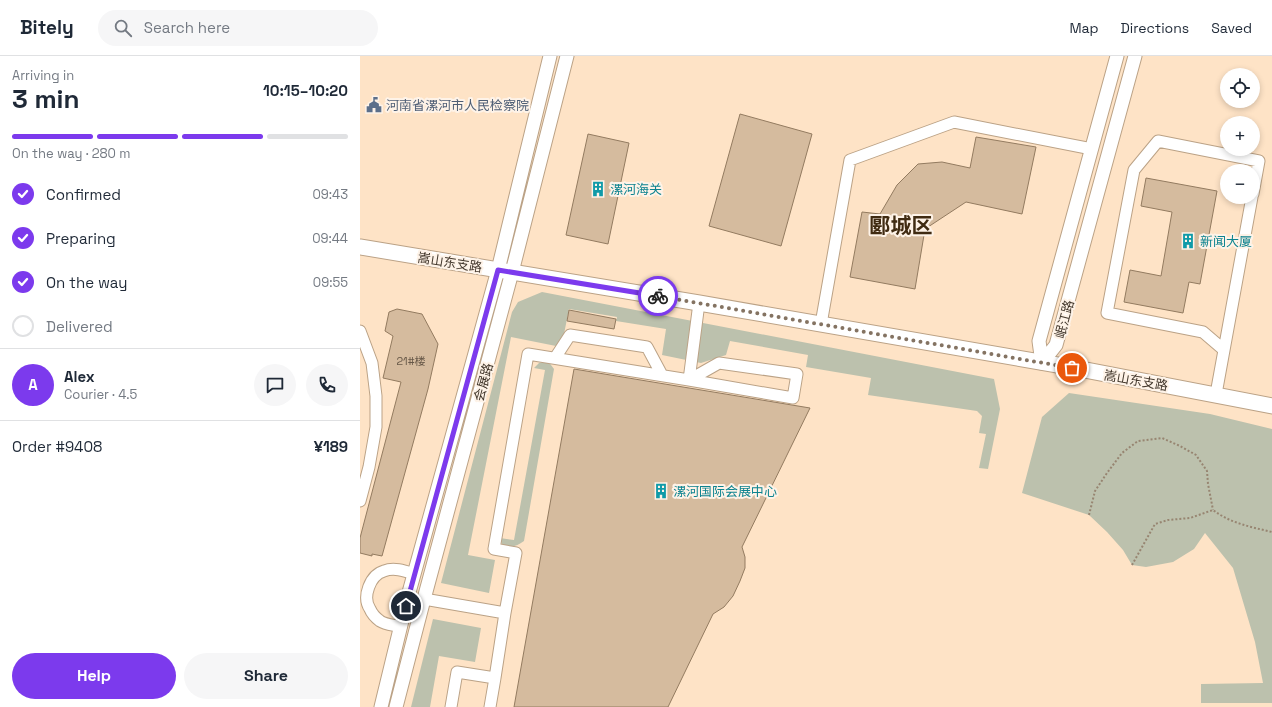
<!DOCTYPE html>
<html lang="en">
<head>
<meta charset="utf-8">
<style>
	body { margin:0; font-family:"Space Grotesk","Noto Sans SC",sans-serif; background:#f6f6f7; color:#1f2937; height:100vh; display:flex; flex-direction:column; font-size:15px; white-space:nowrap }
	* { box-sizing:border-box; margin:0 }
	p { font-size:13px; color:#747a83 }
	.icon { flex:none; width:22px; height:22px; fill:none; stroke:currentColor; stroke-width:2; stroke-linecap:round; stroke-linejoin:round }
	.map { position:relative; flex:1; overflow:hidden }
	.sheet { display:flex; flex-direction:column; background:#fff; width:360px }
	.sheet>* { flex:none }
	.buttons { position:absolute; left:860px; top:12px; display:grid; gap:8px }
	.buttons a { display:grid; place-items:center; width:40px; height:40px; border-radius:50%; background:#fff; box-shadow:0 2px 6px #0003; font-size:20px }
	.pin { position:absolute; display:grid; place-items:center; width:34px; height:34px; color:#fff; margin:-17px; border:2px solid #fff; border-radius:50%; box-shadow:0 1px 4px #0007 }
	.courier { position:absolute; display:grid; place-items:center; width:40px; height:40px; margin:-20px; border:3px solid #7c3aed; border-radius:50%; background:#fff; color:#222; box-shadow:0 1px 5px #0007 }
	.summary em { font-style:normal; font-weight:700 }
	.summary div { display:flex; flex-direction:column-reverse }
	.summary { display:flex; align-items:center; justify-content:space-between; height:68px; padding:0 12px }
	h1 { font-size:26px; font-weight:700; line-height:30px }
	.bar { display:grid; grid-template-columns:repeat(4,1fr); gap:6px 4px; align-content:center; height:48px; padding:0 12px }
	.bar i { height:5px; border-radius:3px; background:#e0e1e3 }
	.bar .active { background:#7c3aed }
	.bar p { grid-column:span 4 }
	.line { display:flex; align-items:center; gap:10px; padding:0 12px; border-top:1px solid #e0e1e3 }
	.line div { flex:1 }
	.round { display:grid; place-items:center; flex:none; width:42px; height:42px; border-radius:21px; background:#f6f6f7 }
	ol { padding:0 12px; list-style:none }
	li { display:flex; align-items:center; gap:12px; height:44px }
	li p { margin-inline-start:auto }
	li .icon { padding:4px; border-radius:50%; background:#7c3aed; color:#fff; stroke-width:4 }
	li:last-child { color:#747a83 }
	li i { width:22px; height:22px; border:2px solid #e0e1e3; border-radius:50% }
	.action { display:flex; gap:8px; margin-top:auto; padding:8px 12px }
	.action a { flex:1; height:46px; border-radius:24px; background:#7c3aed; color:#fff; font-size:16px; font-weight:700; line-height:46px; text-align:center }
	.action a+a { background:#f6f6f7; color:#1f2937 }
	header { display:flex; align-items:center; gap:24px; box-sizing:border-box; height:56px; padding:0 20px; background:#fff; border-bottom:1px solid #e0e1e3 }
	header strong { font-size:19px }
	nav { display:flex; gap:22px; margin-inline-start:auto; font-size:14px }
	.search { width:280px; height:36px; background:#f6f6f7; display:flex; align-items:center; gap:10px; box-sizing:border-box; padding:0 14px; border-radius:22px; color:#747a83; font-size:15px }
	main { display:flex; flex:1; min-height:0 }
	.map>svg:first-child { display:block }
	.green { fill:#bcc1ad }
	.building { fill:#d5bb9e; stroke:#937b60 }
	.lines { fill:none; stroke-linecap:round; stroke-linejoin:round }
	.minor-casing { stroke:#bba286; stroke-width:13 }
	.tertiary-casing { stroke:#bba286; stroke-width:15 }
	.secondary-casing { stroke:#bba286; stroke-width:17 }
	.path { stroke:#978571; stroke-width:2; stroke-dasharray:2 2; stroke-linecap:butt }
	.minor { stroke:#fff; stroke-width:11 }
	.tertiary { stroke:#fff; stroke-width:13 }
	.secondary { stroke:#fff; stroke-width:15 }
	.done { stroke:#847362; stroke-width:4; stroke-dasharray:0 7.2 }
	.route { stroke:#7c3aed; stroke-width:5 }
	.labels { text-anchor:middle; stroke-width:4; stroke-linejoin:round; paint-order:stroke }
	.number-label { font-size:11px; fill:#675848 }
	.service-label { font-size:13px; fill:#4e5e75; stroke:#fef3e8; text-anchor:start }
	.culture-label { font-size:13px; fill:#0d838f; stroke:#fef3e8; text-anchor:start }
	.street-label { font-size:13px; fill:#42372c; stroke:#fef3e8 }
	.town-label { font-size:21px; font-weight:bold; fill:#402b12; stroke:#fef3e8 }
</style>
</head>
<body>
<header>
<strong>Bitely</strong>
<div class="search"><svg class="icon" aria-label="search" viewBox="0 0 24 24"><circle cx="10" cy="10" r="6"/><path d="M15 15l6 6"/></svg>Search here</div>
<nav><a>Map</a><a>Directions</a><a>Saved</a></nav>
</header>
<main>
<section class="sheet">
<div class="summary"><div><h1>3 min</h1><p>Arriving in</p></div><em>10:15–10:20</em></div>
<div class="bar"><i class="active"></i><i class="active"></i><i class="active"></i><i></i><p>On the way · 280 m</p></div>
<ol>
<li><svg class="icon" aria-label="check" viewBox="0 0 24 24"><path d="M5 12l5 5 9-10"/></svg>Confirmed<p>09:43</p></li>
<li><svg class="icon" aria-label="check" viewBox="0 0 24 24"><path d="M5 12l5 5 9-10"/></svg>Preparing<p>09:44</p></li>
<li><svg class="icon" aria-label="check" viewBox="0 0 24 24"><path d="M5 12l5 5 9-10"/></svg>On the way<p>09:55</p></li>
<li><i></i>Delivered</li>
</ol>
<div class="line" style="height:72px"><b class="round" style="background:#7c3aed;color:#fff">A</b><div><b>Alex</b><p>Courier · 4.5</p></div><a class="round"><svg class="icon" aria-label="chat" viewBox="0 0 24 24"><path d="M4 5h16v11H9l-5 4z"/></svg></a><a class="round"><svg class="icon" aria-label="phone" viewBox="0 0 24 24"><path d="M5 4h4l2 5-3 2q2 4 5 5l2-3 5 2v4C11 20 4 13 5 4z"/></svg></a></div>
<div class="line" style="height:52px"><div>Order #9408</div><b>¥189</b></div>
<div class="action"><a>Help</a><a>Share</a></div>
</section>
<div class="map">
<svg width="912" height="651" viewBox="0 0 912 651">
	<rect width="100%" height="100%" fill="#fee3c6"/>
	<!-- green -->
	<path class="green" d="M182,236L634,323L640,353L628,413L619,412L626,378L619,377L622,360L617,355L508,339L511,322L446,311L448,299L370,285L366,299L341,307L302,299L306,273L256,265L257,261L209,253L203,283L196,290L151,281L108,499L135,504L129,537L81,527L152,256L158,246Z
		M188,305L194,313L164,485C156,491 151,492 142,488L140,482L154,484L185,314L174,312L179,307Z
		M709,337L850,358L912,373V647H841V628L903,627L895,586L873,512L845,477L834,493L813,506L786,511L772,509L763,494L747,476L729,459L662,437L682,361Z
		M73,563L121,572L115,606L79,600L70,651H51Z"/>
	<!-- building -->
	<path class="building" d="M380,58L452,78L421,190L349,170Z
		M228,78L269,87L248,188L206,179Z
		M616,81L676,91L662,158L606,146L565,173L555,233L490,221L502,156L520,158L537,129L558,108L582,106L610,112Z
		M786,122L857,135L840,228L829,226L823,257L764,246L770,214L801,220L812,156L781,150Z
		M37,253L62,258L78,288L68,333L22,500L12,498V500L0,497V482L41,326L23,322L33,280L25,275L29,256Z
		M209,254L256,263L254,273L207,265Z
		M214,313L450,352L382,491L385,501V512L380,525L373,540L364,551L353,558L308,651H154Z"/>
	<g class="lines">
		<defs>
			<path id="minor" d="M461,268L490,104L594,66L732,93
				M0,275L12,307L16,340V371L9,411L0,445
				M864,294L843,276L747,257L774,114L798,85L899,105L893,138
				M195,302L210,279L287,291L302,319
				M359,307L437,318L433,342L329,324Z
				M856,338L892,141
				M64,543L145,557L135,622L97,616L91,651
				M145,557L156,497L134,493L168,298L329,324L339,247
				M41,571C34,569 26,569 20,565C16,562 12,558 10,553C2,541 10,519 24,515C34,511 45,515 54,518
				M130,651L135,622"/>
			<path id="tertiary" d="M682,307L696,289L775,0
				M682,307L679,285L757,0
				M21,651L48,540L138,214L190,0
				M36,651L64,543L152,216L207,0"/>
			<path id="secondary" d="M0,191L339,247L715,312L912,350"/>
		</defs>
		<!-- minor casing -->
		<use href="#minor" class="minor-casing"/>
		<!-- tertiary casing -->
		<use href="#tertiary" class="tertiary-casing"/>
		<!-- secondary casing -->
		<use href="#secondary" class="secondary-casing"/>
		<!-- path -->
		<path class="path" d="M729,459L735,435L747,417L762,397L778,385L802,382L820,390L836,399L847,415L848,428L853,454
			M772,509L795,468L808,464L830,462L853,454C870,467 891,471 912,476"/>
		<!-- minor -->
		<use href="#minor" class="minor"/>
		<!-- tertiary -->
		<use href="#tertiary" class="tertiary"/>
		<!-- secondary -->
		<use href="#secondary" class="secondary"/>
	</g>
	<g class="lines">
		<!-- done -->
		<path class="done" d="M298,240L712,312"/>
		<!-- route -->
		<path class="route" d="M46,550L138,214L298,240"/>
	</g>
	<!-- icons -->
	<defs>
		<symbol id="civic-bare" viewBox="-9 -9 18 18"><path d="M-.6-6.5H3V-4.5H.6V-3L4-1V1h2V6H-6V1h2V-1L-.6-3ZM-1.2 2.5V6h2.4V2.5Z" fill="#5c6f8a" stroke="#fef3e8" stroke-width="2.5" paint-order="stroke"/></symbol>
		<symbol id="building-bare" viewBox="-9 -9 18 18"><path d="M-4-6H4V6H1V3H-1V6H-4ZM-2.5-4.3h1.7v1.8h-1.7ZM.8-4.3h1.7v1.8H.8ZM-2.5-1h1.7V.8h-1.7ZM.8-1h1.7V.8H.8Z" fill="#0f9aa8" stroke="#fef3e8" stroke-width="2.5" paint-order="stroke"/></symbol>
	</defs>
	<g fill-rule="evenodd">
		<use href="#civic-bare" x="3" y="38" width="22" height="22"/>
		<use href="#building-bare" x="227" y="122" width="22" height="22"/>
		<use href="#building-bare" x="817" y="174" width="22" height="22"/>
		<use href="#building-bare" x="290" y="424" width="22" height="22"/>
	</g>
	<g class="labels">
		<!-- number labels -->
		<g class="number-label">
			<text x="51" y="309">21#楼</text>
		</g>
		<!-- service labels -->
		<g class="service-label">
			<text x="26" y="54">河南省漯河市人民检察院</text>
		</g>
		<!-- culture labels -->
		<g class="culture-label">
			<text x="250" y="138">漯河海关</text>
			<text x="840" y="190">新闻大厦</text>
			<text x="313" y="440">漯河国际会展中心</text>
		</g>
		<!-- street labels -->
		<g class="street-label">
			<text transform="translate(90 206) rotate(9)" y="5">嵩山东支路</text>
			<text transform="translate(704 263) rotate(-75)" y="5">岷江路</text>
			<text transform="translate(776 324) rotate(10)" y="5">嵩山东支路</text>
			<text transform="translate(123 326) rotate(-75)" y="5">会展路</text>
		</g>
		<!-- town labels -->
		<g class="town-label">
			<text x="541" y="177">郾城区</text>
		</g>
	</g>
</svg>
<div class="buttons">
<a><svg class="icon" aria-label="locate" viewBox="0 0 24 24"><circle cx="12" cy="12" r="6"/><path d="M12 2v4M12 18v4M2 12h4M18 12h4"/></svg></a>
<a>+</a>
<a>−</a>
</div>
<div class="pin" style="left:712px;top:312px;background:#ea580c"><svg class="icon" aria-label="bag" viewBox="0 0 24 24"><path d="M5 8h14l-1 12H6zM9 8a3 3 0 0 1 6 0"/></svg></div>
<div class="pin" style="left:46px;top:550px;background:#1f2937"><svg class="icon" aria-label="home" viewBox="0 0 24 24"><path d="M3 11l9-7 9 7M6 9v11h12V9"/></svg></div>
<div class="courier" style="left:298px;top:240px"><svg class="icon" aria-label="bike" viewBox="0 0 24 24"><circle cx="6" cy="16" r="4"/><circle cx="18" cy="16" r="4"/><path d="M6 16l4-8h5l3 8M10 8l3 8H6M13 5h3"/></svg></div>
</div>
</main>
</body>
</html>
